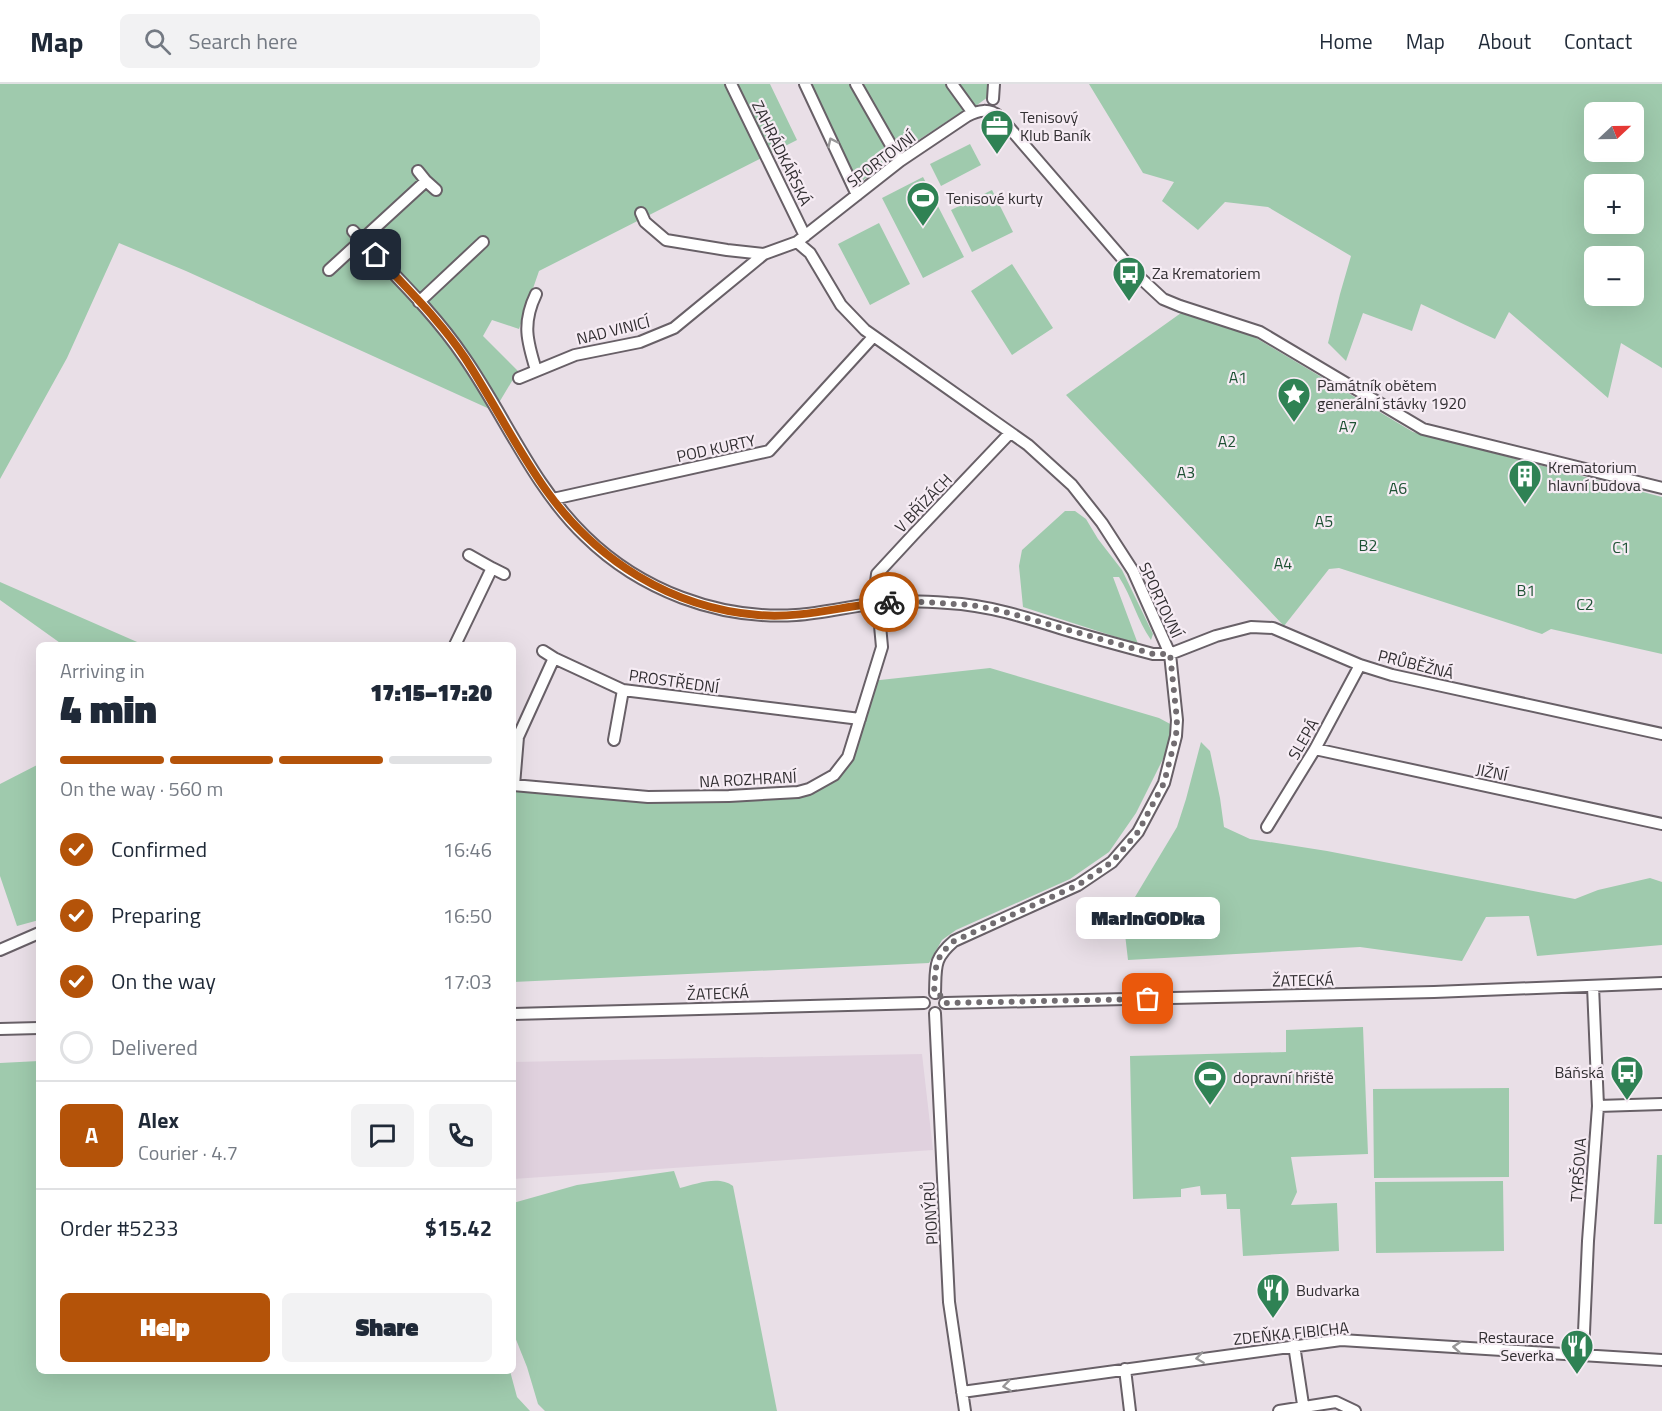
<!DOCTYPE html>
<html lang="en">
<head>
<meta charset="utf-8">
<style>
	body { margin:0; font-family:"Titillium Web",sans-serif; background:#f2f2f3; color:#1f2937; height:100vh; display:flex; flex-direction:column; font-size:22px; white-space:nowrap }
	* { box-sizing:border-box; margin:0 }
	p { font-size:20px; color:#747a83 }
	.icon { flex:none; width:33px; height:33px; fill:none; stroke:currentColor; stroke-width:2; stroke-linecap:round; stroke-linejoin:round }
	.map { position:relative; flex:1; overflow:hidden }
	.details { position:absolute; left:36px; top:558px; width:480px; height:732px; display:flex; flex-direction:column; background:#fff; border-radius:9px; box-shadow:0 6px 24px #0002 }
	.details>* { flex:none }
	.needle { width:39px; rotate:68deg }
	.fabs { position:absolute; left:1584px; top:18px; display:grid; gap:12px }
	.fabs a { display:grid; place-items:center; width:60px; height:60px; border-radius:9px; background:#fff; box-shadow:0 6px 24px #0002; font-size:30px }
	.pin { position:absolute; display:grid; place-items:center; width:51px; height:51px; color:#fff; margin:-26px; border-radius:12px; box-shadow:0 3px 9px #0006 }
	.courier { position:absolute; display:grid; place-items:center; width:60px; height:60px; margin:-30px; border:4px solid #b45309; border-radius:50%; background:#fff; color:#222; box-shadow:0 2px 8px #0007 }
	.bubble { position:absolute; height:42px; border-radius:9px; background:#fff; box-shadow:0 6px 24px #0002; font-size:20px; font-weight:800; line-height:42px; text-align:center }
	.headline em { font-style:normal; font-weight:800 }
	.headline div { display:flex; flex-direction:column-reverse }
	.headline { display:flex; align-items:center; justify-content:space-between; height:102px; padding:0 24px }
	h1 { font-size:39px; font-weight:800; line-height:45px }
	.bar { display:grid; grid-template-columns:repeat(4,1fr); gap:9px 6px; align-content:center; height:72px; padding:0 24px }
	.bar i { height:8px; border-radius:4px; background:#e0e1e3 }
	.bar .active { background:#b45309 }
	.bar p { grid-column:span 4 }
	.line { display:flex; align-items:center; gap:15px; padding:0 24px; border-top:2px solid #e0e1e3 }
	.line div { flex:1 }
	.round { display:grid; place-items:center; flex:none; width:63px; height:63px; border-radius:9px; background:#f2f2f3 }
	ol { padding:0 24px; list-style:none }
	li { display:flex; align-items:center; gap:18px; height:66px }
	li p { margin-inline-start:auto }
	li .icon { padding:6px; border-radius:50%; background:#b45309; color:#fff; stroke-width:4 }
	li:last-child { color:#747a83 }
	li i { width:33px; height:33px; border:3px solid #e0e1e3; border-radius:50% }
	.button { display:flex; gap:12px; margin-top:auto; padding:12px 24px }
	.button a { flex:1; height:69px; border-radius:9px; background:#b45309; color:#fff; font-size:24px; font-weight:800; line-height:69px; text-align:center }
	.button a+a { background:#f2f2f3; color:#1f2937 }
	header { display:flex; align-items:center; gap:36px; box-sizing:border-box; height:84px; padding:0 30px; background:#fff; border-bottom:2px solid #e0e1e3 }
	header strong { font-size:28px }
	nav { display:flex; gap:33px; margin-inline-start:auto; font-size:21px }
	.search { width:420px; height:54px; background:#f2f2f3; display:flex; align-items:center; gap:15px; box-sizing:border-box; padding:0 21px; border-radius:9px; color:#747a83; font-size:22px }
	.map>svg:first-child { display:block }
	.built { fill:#e0d1de }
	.green { fill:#9fcaad; fill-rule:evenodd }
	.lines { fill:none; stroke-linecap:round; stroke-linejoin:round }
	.minor-casing { stroke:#686067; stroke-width:14 }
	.minor { stroke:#fff; stroke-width:10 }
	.oneway { stroke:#989798 }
	.done { stroke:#726d71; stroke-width:6; stroke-dasharray:0 10.8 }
	.route { stroke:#b45309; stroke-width:8 }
	.labels { text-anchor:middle; stroke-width:4.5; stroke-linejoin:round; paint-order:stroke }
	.poi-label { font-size:16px; fill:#322f32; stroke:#f6ecf4; text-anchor:start }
	.street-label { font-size:16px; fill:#322f32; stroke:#f6ecf4 }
	.park-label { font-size:16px; fill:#1f5235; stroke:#f6ecf4 }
</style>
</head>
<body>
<header>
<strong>Map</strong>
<div class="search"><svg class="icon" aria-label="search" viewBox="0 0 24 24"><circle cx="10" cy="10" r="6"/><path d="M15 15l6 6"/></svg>Search here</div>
<nav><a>Home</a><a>Map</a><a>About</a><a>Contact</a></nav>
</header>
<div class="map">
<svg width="1662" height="1327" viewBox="0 0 1662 1327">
	<rect width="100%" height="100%" fill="#e9dfe7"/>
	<!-- built -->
	<path class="built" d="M922,970L933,1066L513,1095V978Z"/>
	<!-- green -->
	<path class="green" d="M0,0H770L797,56L539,187L519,245L492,236L483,252L518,287L494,327L186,187L119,159L67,274L0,395Z
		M811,0H987L988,13L977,21L969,23L894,72L861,98L857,96Z
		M1089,0H1662V284L1621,259L1608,314L1509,228L1495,255L1421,220L1412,247L1363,229L1346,277L1328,259L1340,210L1351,172L1268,123L1225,118L1198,146L1162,117L1174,98L1143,89ZM1594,28H1634V68H1594ZM1594,100H1634V140H1594ZM1594,172H1634V212H1594Z
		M970,60L981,81L941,102L930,80Z
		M923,93L964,173L923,194L882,114Z
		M992,106L1013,148L972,168L951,126Z
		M879,139L910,200L870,221L838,160Z
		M1012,180L1053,244L1012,271L971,207Z
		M1181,229L1241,245L1413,348L1662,413V570L1551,545L1542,550L1339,484L1329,485L1284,542L1066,311Z
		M1065,427H1075L1086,435L1098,455L1122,486L1153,550L1151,556C1137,536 1132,513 1119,493H1113L1138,560L1023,523L1019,482L1022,466Z
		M0,498L144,561H63L0,516Z
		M990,584L1159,634L1174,642L1169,663L1136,729L1109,768L1070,795L956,846L942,856L929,879L513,898V701L648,713L798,708L831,693L849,669L871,597Z
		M1201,658L1210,667L1220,714L1224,743L1250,755L1327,767L1575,815L1598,806L1650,794L1662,798V861L1537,872L1529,832L1486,833L1462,877L1360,863L1128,876L1123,833L1177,743L1186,715Z
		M39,680V836L17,842L0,792V700Z
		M1363,943L1368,1070L1291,1073L1297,1108L1291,1121L1337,1119L1339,1167L1243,1172L1240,1125H1227L1226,1110L1201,1111L1200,1102L1181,1105V1113L1133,1115L1130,972L1286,968V946Z
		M39,977V1287H510L517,1313L530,1327H0V979Z
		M1509,1004V1093L1374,1094L1373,1005Z
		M1657,1071H1662V1140H1654Z
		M674,1087L680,1104C696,1100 719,1091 733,1102L777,1327H545L538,1320L527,1283L513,1248V1119L577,1101Z
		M1503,1097L1504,1167L1376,1169L1375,1098Z"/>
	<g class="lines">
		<defs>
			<path id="minor" d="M731,0L805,152
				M805,0L857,111
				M856,0L900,77
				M952,0L973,29
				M993,15L994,0
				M418,87L426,97
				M641,129L645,138L666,156L727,166L764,170L797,158L900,77L967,32C979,26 989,24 1000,33L1134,188L1163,215L1180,222L1260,248L1423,345L1662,404
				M353,147C391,188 433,227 464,273C505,332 533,402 585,452C640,506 718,536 796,531C824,529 851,522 879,519C901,516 925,517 948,519C987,521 1025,533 1063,545C1093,554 1123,562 1153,570H1170L1216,552L1251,543L1273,544L1360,581L1392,591L1662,650
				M797,158L810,169L841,221L865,246L1028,361L1072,401L1102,439L1133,487L1170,570L1177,636L1176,652L1164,699L1138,748L1112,778L1078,801L954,857C933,875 936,883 935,909
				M329,186L426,97L436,106
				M419,218L483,158
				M536,286C527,257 522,239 536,210
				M519,294L575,271L640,258L674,244L764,170
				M553,415L769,367L873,253
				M492,484L504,490
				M455,561L492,484L469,471
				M543,567L554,574
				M614,656L623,606
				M1315,665L1662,740
				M513,701L648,713L729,712L798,708L809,705L834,691L848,673L882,563L876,498L877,490L914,450L1010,349
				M514,701L518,653L554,574L623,606L860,635
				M1267,743L1315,665L1360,581
				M0,866L39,849
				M945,919L1434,908L1662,899
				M935,929L949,1218L965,1327
				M513,930L924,919
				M0,945L39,944
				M1598,1022L1662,1020
				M1294,1261L1304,1327
				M1583,1271L1588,1157L1598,1022L1593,902
				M1125,1285L1130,1327
				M962,1308L1341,1256L1662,1276
				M1279,1327L1336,1318L1355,1327"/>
		</defs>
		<!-- minor casing -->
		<use href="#minor" class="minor-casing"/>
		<!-- minor -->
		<use href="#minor" class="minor"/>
	</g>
	<!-- one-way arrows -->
	<defs><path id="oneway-chevron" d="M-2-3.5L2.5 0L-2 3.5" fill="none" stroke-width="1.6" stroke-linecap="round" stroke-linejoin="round" transform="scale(1.5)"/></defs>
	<g class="oneway">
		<use href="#oneway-chevron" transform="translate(832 58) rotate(-115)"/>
		<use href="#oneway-chevron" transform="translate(1457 1263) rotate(-176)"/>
		<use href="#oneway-chevron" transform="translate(1200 1274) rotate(172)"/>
		<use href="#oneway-chevron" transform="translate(1007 1302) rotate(172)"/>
	</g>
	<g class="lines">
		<!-- done -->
		<path class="done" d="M889,518L905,517L972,521L1002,527L1153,570H1170L1177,636L1176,652L1164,699L1138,748L1112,778L1078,801L954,857C933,875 936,883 934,909L940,911L945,919L1148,915"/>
		<!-- route -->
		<path class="route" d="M376,171C406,204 440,236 465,274C493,317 516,364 546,406C596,476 671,524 758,531C803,535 845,521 889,518"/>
	</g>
	<!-- icons -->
	<defs>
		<symbol id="office-pin" viewBox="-11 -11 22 30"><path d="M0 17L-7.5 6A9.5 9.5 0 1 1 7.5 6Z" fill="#2f8254" stroke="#f6ecf4"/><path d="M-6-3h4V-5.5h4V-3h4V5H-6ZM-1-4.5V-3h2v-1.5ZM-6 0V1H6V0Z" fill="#fff"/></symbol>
		<symbol id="stadium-pin" viewBox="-11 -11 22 30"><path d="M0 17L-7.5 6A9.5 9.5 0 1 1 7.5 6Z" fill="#2f8254" stroke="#f6ecf4"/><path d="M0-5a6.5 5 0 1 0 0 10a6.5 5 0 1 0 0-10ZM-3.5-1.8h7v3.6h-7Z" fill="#fff"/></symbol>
		<symbol id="bus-pin" viewBox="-11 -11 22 30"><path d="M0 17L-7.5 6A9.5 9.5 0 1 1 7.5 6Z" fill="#2f8254" stroke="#f6ecf4"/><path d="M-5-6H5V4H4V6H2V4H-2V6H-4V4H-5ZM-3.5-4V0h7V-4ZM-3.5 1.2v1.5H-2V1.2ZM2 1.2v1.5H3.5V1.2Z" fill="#fff"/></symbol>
		<symbol id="sight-pin" viewBox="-11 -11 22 30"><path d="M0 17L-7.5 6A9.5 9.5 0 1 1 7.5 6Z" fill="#2f8254" stroke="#f6ecf4"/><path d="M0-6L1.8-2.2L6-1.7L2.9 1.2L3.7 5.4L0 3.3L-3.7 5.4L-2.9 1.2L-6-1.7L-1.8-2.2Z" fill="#fff"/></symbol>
		<symbol id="building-pin" viewBox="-11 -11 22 30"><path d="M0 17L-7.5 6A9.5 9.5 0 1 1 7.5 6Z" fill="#2f8254" stroke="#f6ecf4"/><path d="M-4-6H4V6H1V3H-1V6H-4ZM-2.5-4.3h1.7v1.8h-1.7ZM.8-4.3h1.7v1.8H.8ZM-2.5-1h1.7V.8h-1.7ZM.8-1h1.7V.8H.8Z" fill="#fff"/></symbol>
		<symbol id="restaurant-pin" viewBox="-11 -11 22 30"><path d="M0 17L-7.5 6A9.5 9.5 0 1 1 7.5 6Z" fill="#2f8254" stroke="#f6ecf4"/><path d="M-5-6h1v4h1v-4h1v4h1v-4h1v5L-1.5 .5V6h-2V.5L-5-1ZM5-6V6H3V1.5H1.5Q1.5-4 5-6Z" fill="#fff"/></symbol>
	</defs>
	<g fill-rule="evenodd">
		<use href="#office-pin" x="978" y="23" width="38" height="52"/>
		<use href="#stadium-pin" x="904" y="95" width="38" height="52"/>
		<use href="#bus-pin" x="1110" y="170" width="38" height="52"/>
		<use href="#sight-pin" x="1275" y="291" width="38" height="52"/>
		<use href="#building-pin" x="1506" y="373" width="38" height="52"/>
		<use href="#bus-pin" x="1608" y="969" width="38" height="52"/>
		<use href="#stadium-pin" x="1191" y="974" width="38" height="52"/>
		<use href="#restaurant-pin" x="1254" y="1187" width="38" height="52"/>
		<use href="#restaurant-pin" x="1558" y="1243" width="38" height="52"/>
	</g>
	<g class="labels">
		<!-- poi labels -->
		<g class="poi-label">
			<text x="1020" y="39">Tenisový<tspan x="1020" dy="18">Klub Baník</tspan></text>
			<text x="946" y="120">Tenisové kurty</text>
			<text x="1152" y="195">Za Krematoriem</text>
			<text x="1317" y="307">Památník obětem<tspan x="1317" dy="18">generální stávky 1920</tspan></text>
			<text x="1548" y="389">Krematorium<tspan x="1548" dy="18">hlavní budova</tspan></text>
			<text x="1604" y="994" text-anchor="end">Báňská</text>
			<text x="1233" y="999">dopravní hřiště</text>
			<text x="1296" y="1212">Budvarka</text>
			<text x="1554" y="1259" text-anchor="end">Restaurace<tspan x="1554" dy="18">Severka</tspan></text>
		</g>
		<!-- street labels -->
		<g class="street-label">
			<text transform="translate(782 69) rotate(64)" y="6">ZAHRÁDKÁŘSKÁ</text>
			<text transform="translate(881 75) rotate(-37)" y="6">SPORTOVNÍ</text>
			<text transform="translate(613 246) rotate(-14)" y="6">NAD VINICÍ</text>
			<text transform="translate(716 364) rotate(-12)" y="6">POD KURTY</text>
			<text transform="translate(923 419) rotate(-46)" y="6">V BŘÍZÁCH</text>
			<text transform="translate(1161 516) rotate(65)" y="6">SPORTOVNÍ</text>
			<text transform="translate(1416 580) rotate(14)" y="6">PRŮBĚŽNÁ</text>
			<text transform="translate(674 597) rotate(8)" y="6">PROSTŘEDNÍ</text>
			<text transform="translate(1303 655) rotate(-60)" y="6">SLEPÁ</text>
			<text transform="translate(1492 688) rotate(12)" y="6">JIŽNÍ</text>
			<text transform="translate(748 695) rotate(-3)" y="6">NA ROZHRANÍ</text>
			<text transform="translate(1303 896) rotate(-1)" y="6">ŽATECKÁ</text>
			<text transform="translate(718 909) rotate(-2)" y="6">ŽATECKÁ</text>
			<text transform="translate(1578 1086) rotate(-86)" y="6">TYRŠOVA</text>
			<text transform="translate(930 1129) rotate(-93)" y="6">PIONÝRŮ</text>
			<text transform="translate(1291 1249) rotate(-6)" y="6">ZDEŇKA FIBICHA</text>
		</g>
		<!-- park labels -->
		<g class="park-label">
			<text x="1238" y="299">A1</text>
			<text x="1348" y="348">A7</text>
			<text x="1227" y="363">A2</text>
			<text x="1186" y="394">A3</text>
			<text x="1398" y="410">A6</text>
			<text x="1324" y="443">A5</text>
			<text x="1368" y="467">B2</text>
			<text x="1621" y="469">C1</text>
			<text x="1283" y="485">A4</text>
			<text x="1526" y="512">B1</text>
			<text x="1585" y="526">C2</text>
		</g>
	</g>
</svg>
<div class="fabs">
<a><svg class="needle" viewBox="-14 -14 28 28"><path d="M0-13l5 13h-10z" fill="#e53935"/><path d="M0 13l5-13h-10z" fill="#747a83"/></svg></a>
<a>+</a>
<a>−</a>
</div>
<div class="pin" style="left:1148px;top:915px;background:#ea580c"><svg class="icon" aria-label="bag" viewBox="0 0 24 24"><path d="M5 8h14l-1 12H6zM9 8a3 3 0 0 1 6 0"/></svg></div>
<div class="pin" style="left:376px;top:171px;background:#1f2937"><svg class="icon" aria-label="home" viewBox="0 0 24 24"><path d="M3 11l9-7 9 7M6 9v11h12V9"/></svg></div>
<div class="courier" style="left:889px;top:518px"><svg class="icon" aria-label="bike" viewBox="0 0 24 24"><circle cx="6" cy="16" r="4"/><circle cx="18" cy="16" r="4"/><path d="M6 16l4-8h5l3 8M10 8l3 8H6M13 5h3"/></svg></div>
<div class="bubble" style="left:1076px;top:813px;width:144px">MarinGODka</div>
<section class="details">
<div class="headline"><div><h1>4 min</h1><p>Arriving in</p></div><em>17:15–17:20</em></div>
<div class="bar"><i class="active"></i><i class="active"></i><i class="active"></i><i></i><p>On the way · 560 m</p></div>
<ol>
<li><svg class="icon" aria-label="check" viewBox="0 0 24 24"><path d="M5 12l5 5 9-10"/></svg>Confirmed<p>16:46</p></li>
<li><svg class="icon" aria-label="check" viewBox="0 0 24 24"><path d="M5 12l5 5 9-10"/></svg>Preparing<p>16:50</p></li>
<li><svg class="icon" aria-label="check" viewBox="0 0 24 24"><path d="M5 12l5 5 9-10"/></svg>On the way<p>17:03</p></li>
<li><i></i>Delivered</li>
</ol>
<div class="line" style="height:108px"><b class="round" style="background:#b45309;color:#fff">A</b><div><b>Alex</b><p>Courier · 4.7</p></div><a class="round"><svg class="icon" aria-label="chat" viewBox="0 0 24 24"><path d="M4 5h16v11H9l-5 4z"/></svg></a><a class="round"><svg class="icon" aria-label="phone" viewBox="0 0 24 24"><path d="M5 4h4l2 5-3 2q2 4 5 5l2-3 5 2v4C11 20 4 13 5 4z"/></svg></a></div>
<div class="line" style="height:78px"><div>Order #5233</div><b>$15.42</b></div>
<div class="button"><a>Help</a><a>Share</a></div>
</section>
</div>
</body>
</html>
